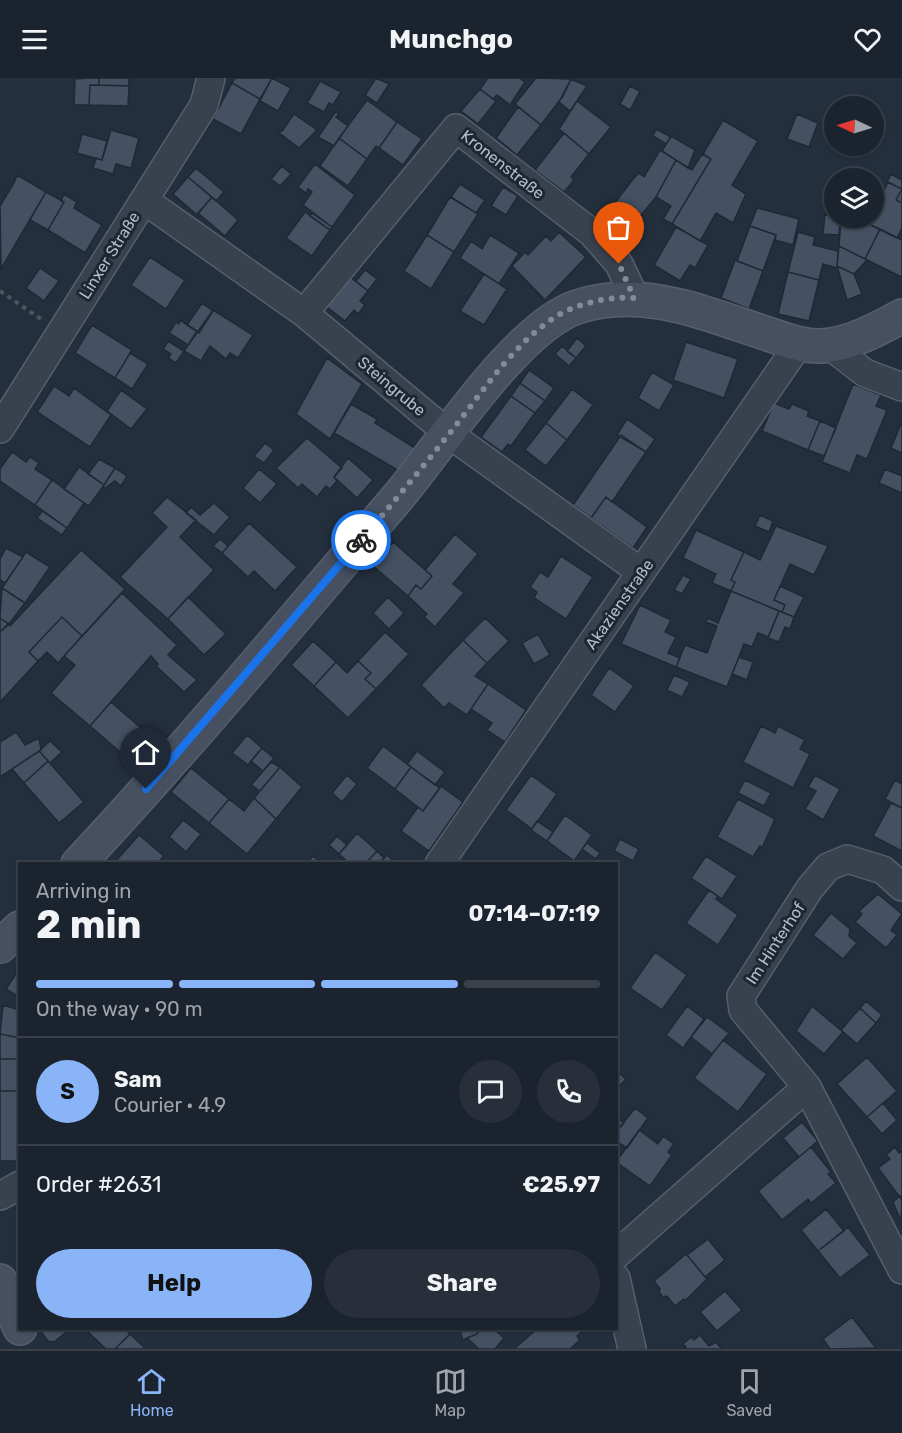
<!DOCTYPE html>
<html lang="en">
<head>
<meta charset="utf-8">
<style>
	body { margin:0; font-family:Rubik,sans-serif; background:#282f3a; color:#f1f3f6; height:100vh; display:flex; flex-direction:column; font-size:22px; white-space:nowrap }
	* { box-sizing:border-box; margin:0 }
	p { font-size:20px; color:#a0a4aa }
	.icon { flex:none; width:33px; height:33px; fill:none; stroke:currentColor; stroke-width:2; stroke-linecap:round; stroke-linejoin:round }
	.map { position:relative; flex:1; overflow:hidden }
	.panel { position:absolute; left:18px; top:784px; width:600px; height:468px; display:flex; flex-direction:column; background:#1b232e; border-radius:0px; box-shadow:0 2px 4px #0004,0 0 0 2px #39404a }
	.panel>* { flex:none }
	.needle { width:39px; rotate:274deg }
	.fabs { position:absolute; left:824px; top:18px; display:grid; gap:12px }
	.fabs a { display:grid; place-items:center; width:60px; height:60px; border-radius:50%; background:#1b232e; box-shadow:0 2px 4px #0004,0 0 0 2px #39404a; font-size:30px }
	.pin { position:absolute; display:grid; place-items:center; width:51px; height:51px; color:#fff; margin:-62px -26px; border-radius:50% 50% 50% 0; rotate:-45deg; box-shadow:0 0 6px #0007 }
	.pin .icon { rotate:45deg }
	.courier { position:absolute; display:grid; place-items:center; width:60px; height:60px; margin:-30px; border:4px solid #1a73e8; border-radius:50%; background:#fff; color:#222; box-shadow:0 2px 8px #0007 }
	.summary em { font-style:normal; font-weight:700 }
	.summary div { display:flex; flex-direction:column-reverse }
	.summary { display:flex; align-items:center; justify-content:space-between; height:102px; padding:0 18px }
	h1 { font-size:39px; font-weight:700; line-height:45px }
	.bar { display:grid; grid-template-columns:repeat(4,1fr); gap:9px 6px; align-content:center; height:72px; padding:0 18px }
	.bar i { height:8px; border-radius:4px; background:#39404a }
	.bar .current { background:#8ab4f8 }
	.bar p { grid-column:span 4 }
	.line { display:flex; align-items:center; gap:15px; padding:0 18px; border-top:2px solid #39404a }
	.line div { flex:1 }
	.round { display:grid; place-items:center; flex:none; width:63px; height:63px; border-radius:32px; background:#282f3a }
	.primary-button { display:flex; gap:12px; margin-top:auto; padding:12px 18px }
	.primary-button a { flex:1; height:69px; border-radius:36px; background:#8ab4f8; color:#111; font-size:24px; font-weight:700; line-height:69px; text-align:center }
	.primary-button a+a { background:#282f3a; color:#f1f3f6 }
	header { display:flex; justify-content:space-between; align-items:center; height:78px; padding:0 18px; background:#1b232e; font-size:27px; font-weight:700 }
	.tabs { display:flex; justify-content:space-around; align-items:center; height:84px; border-top:2px solid #39404a; background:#1b232e; font-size:16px; color:#a0a4aa }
	.tabs a { display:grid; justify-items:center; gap:3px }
	.tabs .current { color:#8ab4f8 }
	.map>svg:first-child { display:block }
	.building { fill:#455162; stroke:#1f2835; stroke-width:1.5 }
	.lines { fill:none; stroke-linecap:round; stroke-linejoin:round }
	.street-casing { stroke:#565f6c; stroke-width:30 }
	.secondary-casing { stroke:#565f6c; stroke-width:36 }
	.path { stroke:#44595c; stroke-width:4; stroke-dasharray:4.5 4.5; stroke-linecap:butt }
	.street { stroke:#38414e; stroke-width:27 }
	.secondary { stroke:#465061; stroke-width:33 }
	.done { stroke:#828b98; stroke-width:6; stroke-dasharray:0 10.8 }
	.route { stroke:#1a73e8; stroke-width:8 }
	.labels { text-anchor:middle; stroke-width:6; stroke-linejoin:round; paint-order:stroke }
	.street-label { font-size:16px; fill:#b4bcc9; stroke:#1d2633 }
</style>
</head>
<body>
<header><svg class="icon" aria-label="menu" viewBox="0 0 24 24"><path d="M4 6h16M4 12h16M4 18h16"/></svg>Munchgo<svg class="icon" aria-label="heart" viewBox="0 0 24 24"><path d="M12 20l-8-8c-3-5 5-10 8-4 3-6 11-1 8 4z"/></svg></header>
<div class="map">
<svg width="902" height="1271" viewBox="0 0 902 1271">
	<rect width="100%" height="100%" fill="#242f3e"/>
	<!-- building -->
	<path class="building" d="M89,0H99V7H90L89,27H74L75,1Z
		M99,0H129V8L99,7Z
		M235,0H272L260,21L232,5Z
		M272,0L291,10L278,33L260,23Z
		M376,0L389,6L377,25L365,17Z
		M488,0H519L525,4L510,27L497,17L493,21L480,11Z
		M536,0L571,1L563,18L541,47L515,26Z
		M571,1L587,8L570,33L559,24Z
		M320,3L341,14L333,27L329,25L324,34L307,25Z
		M232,5L260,21L241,56L213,41Z
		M90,7L129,8L128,28L89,27Z
		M630,8L640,13L630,32L620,26Z
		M480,11L496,23L478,46L461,33Z
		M367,22L397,44L379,70L376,68L367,81L339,60Z
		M577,23L611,49L589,76L559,51Z
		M518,29L541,47L517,77L496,60Z
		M336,33L339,36L336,39L348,48L334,68L318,59Z
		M294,36L317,52L299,70L278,54L282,53Z
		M797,36L818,45L809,69L787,61Z
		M723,42L758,63L732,107L746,116L733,145L716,135L700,163L672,146L711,81L703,76Z
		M397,44L422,61L403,87L379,70Z
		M656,51L671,59L666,66L653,58Z
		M111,52L139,60L131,90L116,86L113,96L93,90L96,80L102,82Z
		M564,55L589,76L571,99L574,102L564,114L535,92Z
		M82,56L107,63L102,82L77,75Z
		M671,58L695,72L688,90L662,73Z
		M339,60L367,81L348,108L320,88Z
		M660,72L676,82L656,119L621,162L599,145L634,100L639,95L644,99Z
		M702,76L711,81L672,146L663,141L671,128L656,119L676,82L692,92Z
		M315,86L355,117L332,149L303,127L312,114L308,111L306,115L298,109Z
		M282,88L291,96L280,108L271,101Z
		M196,90L224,114L216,123L188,99Z
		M891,96L902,102V125L896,122L902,111L887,104Z
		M19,98L46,114L1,191L0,128L15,103V100Z
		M188,99L212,119L197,137L173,116Z
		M888,104L902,111L896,122L902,125V150L897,160L856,140H873V111L883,115Z
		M460,106L485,122L476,135L451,119Z
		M503,109L518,118L506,137L491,128Z
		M46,114L64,124L48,152L30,142Z
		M64,116L77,124L74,130L102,147L85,175L48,152L64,124L61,123Z
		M212,119L238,142L225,158L198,135Z
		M450,119L478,136L454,174L427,157Z
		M757,130L799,141L793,167L775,162L776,157L750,148Z
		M305,134L330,152L312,178L286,160Z
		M312,135L332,149L330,152L310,138Z
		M825,136L840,141L839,157L823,156Z
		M841,140H856L880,151L865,181L839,168Z
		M750,148L776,157L763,193L737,183Z
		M676,149L708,167L695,190L690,187L680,203L654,187Z
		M880,151L902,162V199L865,181Z
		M559,154L586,179L545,222L512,188L525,174L528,177L546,158L551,163Z
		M798,154L815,159L813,167L838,173L837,190L823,186L819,202L788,194Z
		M427,157L454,174L431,211L404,193Z
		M490,157L519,175L499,206L460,180L471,163L482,171Z
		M839,168L867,182L854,196L837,188Z
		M150,179L185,202L166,231L131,207Z
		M735,182L763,193L749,231L721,220Z
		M837,188L854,196L862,216L847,222Z
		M40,190L59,203L44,223L26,210Z
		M365,192L377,201L368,213L356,203Z
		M788,194L819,202L809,243L778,236Z
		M346,196L368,213L360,223L365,227L358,236L354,232L345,243L323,226Z
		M484,196L507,211L484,247L460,233Z
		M202,225L213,233L199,255L187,247Z
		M213,232L253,257L238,280L230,275L226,281L210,268L201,283L184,273Z
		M180,242L197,253L188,267L169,255L176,244L179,246Z
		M92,247L132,272L115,300L75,275Z
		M577,260L586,268L576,280L567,273Z
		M168,263L184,273L176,285L168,280L171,276L163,271Z
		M686,264L738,281L724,320L673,302Z
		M562,268L576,280L569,288L555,276Z
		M130,275L148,286L132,311L115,300Z
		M327,280L362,306L330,361L296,336Z
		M529,292L554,310L545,323L520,305Z
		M652,294L674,307L659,333L638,320Z
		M520,305L545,323L535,335L511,318Z
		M853,306L881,317L876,328L887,332L867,381L857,377L850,395L822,384Z
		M54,308L69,318L74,310L111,337L90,369L37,334Z
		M572,311L593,327L567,362L546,345Z
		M121,312L147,331L131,351L107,333Z
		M511,318L535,335L511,368L508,366L502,374L481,359Z
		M774,325L789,331L792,326L809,333L807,338L820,343L808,372L762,353Z
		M351,326L377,341L375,345L415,370L401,394L334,355Z
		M627,341L655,361L646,374L617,357Z
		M820,343L836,350L824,378L808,372Z
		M902,343V375L891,370Z
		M546,345L567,362L546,388L525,372Z
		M621,357L646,374L612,424L606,419L591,440L573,427Z
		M307,360L342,390L334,399L337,403L330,411L326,408L317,419L302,406L298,410L276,390Z
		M265,365L274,372L264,385L254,378Z
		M12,374L26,384L30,379L39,385L35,391L52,402L35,427L0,403V391Z
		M348,380L373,402L357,420L334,399Z
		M99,381L115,390L104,407L88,396Z
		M79,389L104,407L89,428L64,411Z
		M115,390L127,398L121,408L115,403L105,410L103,409Z
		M259,391L277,406L260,425L243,410Z
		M885,391L902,398V415L879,405Z
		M52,402L84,425L67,450L35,427Z
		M167,419L196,442L180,459L214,492L168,541L120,499L167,449L152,435Z
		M606,419L647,449L633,470L591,440Z
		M214,425L230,439L214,457L186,435L191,429L200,437Z
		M42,433L67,450L62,457L37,440Z
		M760,437L773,443L769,454L755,448Z
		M249,445L297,489L275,513L254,493L248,499L222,475Z
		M776,448L828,468L814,497L790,486L774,522L785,527L782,534L731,513L735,504L731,502L744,474L760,482Z
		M696,452L744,474L731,502L735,504L731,513L712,505L716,496L683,480Z
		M455,456L478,476L453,506L464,515L435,549L424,539L427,536L408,518L416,507L421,511L432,498L425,492Z
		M220,461L228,468L222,475L213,468Z
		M393,464L432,498L421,511L416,507L408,518L373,488Z
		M6,470L23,479L5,505L0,502V481Z
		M81,472L125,511L82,558L62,539L29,574L38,583L0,624V554L8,546L10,548Z
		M26,474L50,489L25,525L2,510Z
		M561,478L593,499L566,541L534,520L537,514L530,509L540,494L548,499Z
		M683,497L691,501L682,516L674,512Z
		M780,508L804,519L794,539L782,534L785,527L774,522Z
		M2,510L25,525L9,546L0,540Z
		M731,513L779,533L768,559L758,555L752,569L744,566L727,609L676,589L685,567L707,575L717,548L706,544L708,540L718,545Z
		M122,515L177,567L168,577L197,602L184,614L156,588L158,586L151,578L90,648L51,615L75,587L64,578Z
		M188,519L226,556L204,577L168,541Z
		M388,519L404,535L389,551L373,535Z
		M640,527L671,542L665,554L676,559L668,575L680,580L676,589L621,566Z
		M779,533L794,539L790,551L785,549L779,564L768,560Z
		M62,539L82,558L58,585L47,574L38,583L29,574Z
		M0,540L9,546L0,554Z
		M485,540L509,563L487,585L463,562Z
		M385,554L409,576L376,611L365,601L371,595L358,583Z
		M538,556L550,577L534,586L522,565Z
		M463,562L487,585L475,598L488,606L467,637L449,625L444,630L421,607Z
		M313,563L336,584L314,608L291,587Z
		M739,579L753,584L747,602L732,596Z
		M358,583L371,595L365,601L376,611L348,640L314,608L336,584L347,595Z
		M609,590L634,608L615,634L591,617Z
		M674,597L690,604L682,619L667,612Z
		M488,606L526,632L505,664L487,652L492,645L471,631Z
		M111,624L148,656L127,680L90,648Z
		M761,648L775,655L778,648L805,662L800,671L810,676L793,710L743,684Z
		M16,654L25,667L39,660L41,672L0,699V664Z
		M247,657L262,670L248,687L232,675Z
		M50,663L62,674L50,685L39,673Z
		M383,668L411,689L395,711L367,690Z
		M262,670L274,680L263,693L251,683Z
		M39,673L48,683L24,705L12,691Z
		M417,673L445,694L435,707L407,686Z
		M48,683L84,724L59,745L24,705Z
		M271,684L280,689L260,713L251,707Z
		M280,689L302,709L276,741L254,720Z
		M411,689L440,710L423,733L395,711Z
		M191,690L229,721L209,745L171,714Z
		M347,697L357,706L342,724L332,715Z
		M531,697L557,716L532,751L506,732Z
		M815,697L840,711L823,742L805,731L816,713L808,709Z
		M745,702L771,715L764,728L738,715Z
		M895,702L902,706V730L885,721Z
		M441,708L463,724L429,773L401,753L418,729L423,733Z
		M254,720L276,741L247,776L209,745L229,721L244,733Z
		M738,721L775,741L762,770L760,768L753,779L717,759Z
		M891,725L902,730V773L873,758Z
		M565,737L592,757L574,783L547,763Z
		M183,742L201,756L186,774L169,759Z
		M537,743L553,754L547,763L531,752Z
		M357,755L377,773L365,786H350L339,776Z
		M139,757L164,778L156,786H113Z
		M337,758L347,767L339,776L329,767Z
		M620,761L639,771L633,783L614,773Z
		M587,765L600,775L596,781L582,771Z
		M377,773L384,780L379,786H365Z
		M387,777L397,786H379Z
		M313,778L321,785L320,786H306Z
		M706,778L737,798L722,821L691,800Z
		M709,812L718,818L716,821L738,837L718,867L686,845Z
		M878,816L902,836L891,852L897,857L886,870L855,844L862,836L859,833Z
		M831,835L850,851L849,858L857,865L843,881L813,857Z
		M655,874L687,897L662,932L630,910Z
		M20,890V920L6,911Z
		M866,923L882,937L876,945L860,930Z
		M3,927L20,932V960L0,956Z
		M687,928L704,941L683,970L666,957Z
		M812,928L843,954L824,976L796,953Z
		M860,930L876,945L857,966L841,952Z
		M707,939L729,955L712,976L691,959Z
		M0,956L20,960V981H0Z
		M723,962L767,996L738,1034L694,1000Z
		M867,979L897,1013L867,1039L837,1006Z
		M0,981H20V1013H0Z
		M616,992L626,1001L616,1012Z
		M0,1013H20V1083H0Z
		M883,1025L897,1042L882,1056L867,1039Z
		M635,1030L648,1040L627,1070L616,1063V1054Z
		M616,1039L624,1045L616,1054Z
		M802,1044L818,1063L799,1079L783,1060Z
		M639,1052L658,1066L663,1058L674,1066L668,1074L672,1077L650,1108L616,1084Z
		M811,1069L831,1094L828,1096L836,1105L811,1125L808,1121L782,1142L758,1113Z
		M895,1069L899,1075L902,1073V1122L878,1090L890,1081L886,1077Z
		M900,1118L902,1122L901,1143L893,1124Z
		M826,1131L844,1153L818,1173L801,1152Z
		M848,1149L870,1177L840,1200L818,1173Z
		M708,1161L725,1182L705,1199L687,1177Z
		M686,1176L707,1201L685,1223L684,1221L675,1228L667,1218L663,1219L659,1214L660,1211L654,1203Z
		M725,1213L742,1232L717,1253L700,1234Z
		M852,1239L876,1270L830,1271L823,1261Z
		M39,1251H70L54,1264L48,1263Z
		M85,1251H125L130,1256L115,1271H106Z
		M459,1251H481L477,1256L463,1262Z
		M481,1251H494L504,1260L495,1271H479L467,1260L477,1256Z
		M537,1251H585L577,1258L580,1262L570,1271H514Z
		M130,1256L146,1271H115Z
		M700,1257L709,1268L716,1264L722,1271H683L686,1269L683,1266L691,1259L694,1262Z"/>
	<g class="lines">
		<defs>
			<path id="street" d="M144,122L304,235L449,356L641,494
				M304,235L456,50L592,155L619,186L635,220
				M829,267L865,295L902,309
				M0,351L204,27L211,0
				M439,786L799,266
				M807,1009L902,1192
				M0,1118L20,1107
				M616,1177L807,1009L743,932L741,918L810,810L828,789L847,781L883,792L902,809
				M616,1200L632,1271"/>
			<path id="secondary" d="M78,786C189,667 293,542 398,419C441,368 517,249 577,229C640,208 702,234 762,254C781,260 801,269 821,268C849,267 878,251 902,238
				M0,868L20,850
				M0,1203L20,1250"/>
		</defs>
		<!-- street casing -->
		<use href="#street" class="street-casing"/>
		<!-- secondary casing -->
		<use href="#secondary" class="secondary-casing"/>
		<!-- path -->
		<path class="path" d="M0,213L41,241"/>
		<!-- street -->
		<use href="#street" class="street"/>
		<!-- secondary -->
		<use href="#secondary" class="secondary"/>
	</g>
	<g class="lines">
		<!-- done -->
		<path class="done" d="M361,462C394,424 426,385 457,346C485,310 513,268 552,241C574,226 608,218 634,220L619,186"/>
		<!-- route -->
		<path class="route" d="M146,711L361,462"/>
	</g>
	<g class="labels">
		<!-- street labels -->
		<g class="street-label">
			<text transform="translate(503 86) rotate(38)" y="6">Kronenstraße</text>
			<text transform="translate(109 177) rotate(-58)" y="6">Linxer Straße</text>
			<text transform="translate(392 308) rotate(40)" y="6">Steingrube</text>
			<text transform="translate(619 526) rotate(-55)" y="6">Akazienstraße</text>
			<text transform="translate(775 865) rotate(-57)" y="6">Im Hinterhof</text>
		</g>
	</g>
</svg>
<div class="fabs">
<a><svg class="needle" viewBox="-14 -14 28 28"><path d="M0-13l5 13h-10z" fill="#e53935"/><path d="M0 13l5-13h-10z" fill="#a0a4aa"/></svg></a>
<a><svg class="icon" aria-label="layers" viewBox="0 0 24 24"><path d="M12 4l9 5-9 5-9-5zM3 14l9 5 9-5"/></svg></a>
</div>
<div class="pin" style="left:619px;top:186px;background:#ea580c"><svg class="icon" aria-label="bag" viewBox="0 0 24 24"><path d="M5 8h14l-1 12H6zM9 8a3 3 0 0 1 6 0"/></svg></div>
<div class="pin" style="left:146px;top:711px;background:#1f2937"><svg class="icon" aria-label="home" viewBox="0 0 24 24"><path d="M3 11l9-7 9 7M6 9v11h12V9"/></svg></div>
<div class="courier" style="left:361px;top:462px"><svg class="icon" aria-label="bike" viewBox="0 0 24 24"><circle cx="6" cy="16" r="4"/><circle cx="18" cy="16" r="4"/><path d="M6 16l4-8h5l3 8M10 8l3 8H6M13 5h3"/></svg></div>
<section class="panel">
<div class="summary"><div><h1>2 min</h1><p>Arriving in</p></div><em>07:14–07:19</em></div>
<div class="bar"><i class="current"></i><i class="current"></i><i class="current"></i><i></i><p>On the way · 90 m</p></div>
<div class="line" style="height:108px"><b class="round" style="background:#8ab4f8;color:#111">S</b><div><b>Sam</b><p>Courier · 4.9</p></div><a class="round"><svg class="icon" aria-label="chat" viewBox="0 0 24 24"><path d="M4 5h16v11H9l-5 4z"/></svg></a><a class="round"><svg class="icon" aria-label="phone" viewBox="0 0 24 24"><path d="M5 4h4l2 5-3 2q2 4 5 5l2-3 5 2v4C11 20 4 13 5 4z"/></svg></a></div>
<div class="line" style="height:78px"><div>Order #2631</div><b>€25.97</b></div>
<div class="primary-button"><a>Help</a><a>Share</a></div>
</section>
</div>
<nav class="tabs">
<a class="current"><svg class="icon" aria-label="home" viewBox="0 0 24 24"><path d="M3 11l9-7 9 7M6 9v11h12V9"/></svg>Home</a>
<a><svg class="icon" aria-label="map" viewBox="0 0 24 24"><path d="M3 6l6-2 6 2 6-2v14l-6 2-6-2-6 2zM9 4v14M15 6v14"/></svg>Map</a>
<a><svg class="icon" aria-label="saved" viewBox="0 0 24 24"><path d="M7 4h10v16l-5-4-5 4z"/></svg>Saved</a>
</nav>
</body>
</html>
